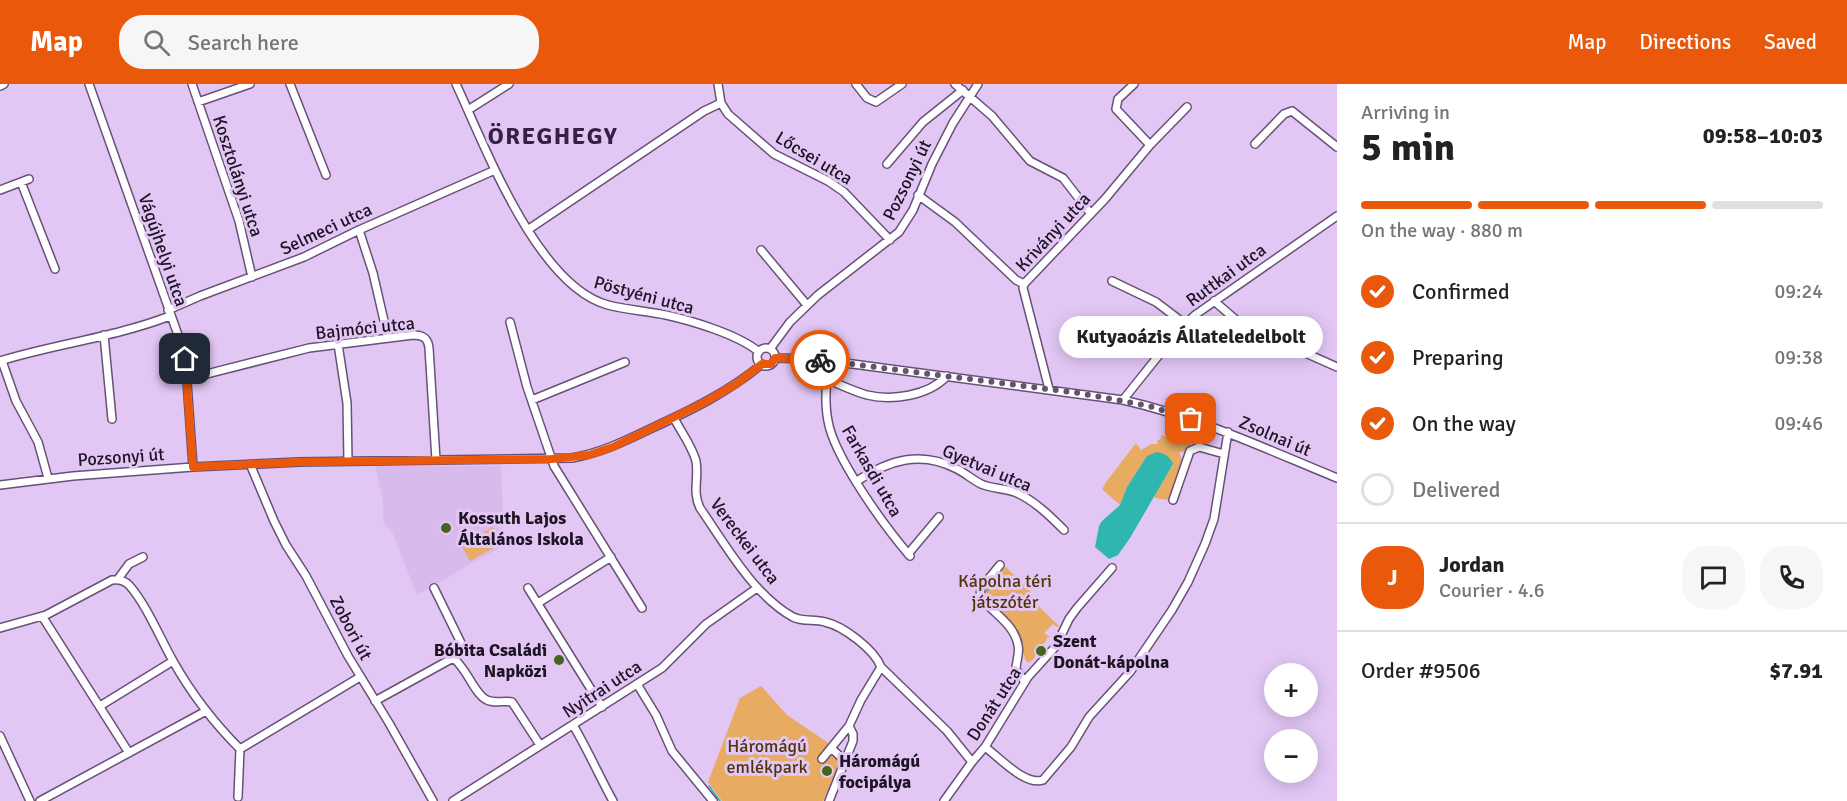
<!DOCTYPE html>
<html lang="en">
<head>
<meta charset="utf-8">
<style>
	body { margin:0; font-family:Signika,sans-serif; background:#f6f6f6; color:#222; height:100vh; display:flex; flex-direction:column; font-size:22px; white-space:nowrap }
	* { box-sizing:border-box; margin:0 }
	p { font-size:20px; color:#767676 }
	.icon { flex:none; width:33px; height:33px; fill:none; stroke:currentColor; stroke-width:2; stroke-linecap:round; stroke-linejoin:round }
	.map { position:relative; flex:1; overflow:hidden }
	.side { display:flex; flex-direction:column; background:#fff; width:510px }
	.side>* { flex:none }
	.controls { position:absolute; left:1264px; top:579px; display:grid; gap:12px }
	.controls a { display:grid; place-items:center; width:54px; height:54px; border-radius:50%; background:#fff; box-shadow:0 3px 15px #0003; font-size:30px }
	.pin { position:absolute; display:grid; place-items:center; width:51px; height:51px; color:#fff; margin:-26px; border-radius:12px; box-shadow:0 3px 9px #0006 }
	.courier { position:absolute; display:grid; place-items:center; width:60px; height:60px; margin:-30px; border:4px solid #ea580c; border-radius:50%; background:#fff; color:#222; box-shadow:0 2px 8px #0007 }
	.bubble { position:absolute; height:42px; border-radius:21px; background:#fff; box-shadow:0 3px 15px #0003; font-size:20px; font-weight:700; line-height:42px; text-align:center }
	.overview em { font-style:normal; font-weight:700 }
	.overview div { display:flex; flex-direction:column-reverse }
	.overview { display:flex; align-items:center; justify-content:space-between; height:102px; padding:0 24px }
	h1 { font-size:39px; font-weight:700; line-height:45px }
	.bar { display:grid; grid-template-columns:repeat(4,1fr); gap:9px 6px; align-content:center; height:72px; padding:0 24px }
	.bar i { height:8px; border-radius:4px; background:#e0e0e0 }
	.bar .on { background:#ea580c }
	.bar p { grid-column:span 4 }
	.line { display:flex; align-items:center; gap:15px; padding:0 24px; border-top:2px solid #e0e0e0 }
	.line div { flex:1 }
	.round { display:grid; place-items:center; flex:none; width:63px; height:63px; border-radius:24px; background:#f6f6f6 }
	ol { padding:0 24px; list-style:none }
	li { display:flex; align-items:center; gap:18px; height:66px }
	li p { margin-inline-start:auto }
	li .icon { padding:6px; border-radius:50%; background:#ea580c; color:#fff; stroke-width:4 }
	li:last-child { color:#767676 }
	li i { width:33px; height:33px; border:3px solid #e0e0e0; border-radius:50% }
	header { display:flex; align-items:center; gap:36px; box-sizing:border-box; height:84px; padding:0 30px; background:#ea580c; color:#fff }
	header strong { font-size:28px }
	nav { display:flex; gap:33px; margin-inline-start:auto; font-size:21px }
	.search { width:420px; height:54px; background:#f6f6f6; display:flex; align-items:center; gap:15px; box-sizing:border-box; padding:0 21px; border-radius:24px; color:#767676; font-size:22px }
	main { display:flex; flex:1; min-height:0 }
	.map>svg:first-child { display:block }
	.built { fill:#d8baed }
	.green { fill:#e7ac61 }
	.water { fill:#2fb6b1 }
	.lines { fill:none; stroke-linecap:round; stroke-linejoin:round }
	.stream { stroke:#2fb6b1; stroke-width:1.5 }
	.minor-casing { stroke:#685078; stroke-width:10 }
	.minor { stroke:#fff; stroke-width:7 }
	.done { stroke:#63536d; stroke-width:6; stroke-dasharray:0 10.8 }
	.route { stroke:#ea580c; stroke-width:8 }
	.poi-dot { fill:#43651c; stroke:#e2c7f5; stroke-width:2 }
	.labels { text-anchor:middle; stroke-width:6; stroke-linejoin:round; paint-order:stroke }
	.street-label { font-size:18px; fill:#1e1424; stroke:#e2c7f5 }
	.poi-label { font-size:18px; font-weight:bold; fill:#1e1424; stroke:#e2c7f5; text-anchor:start }
	.park-label { font-size:18px; fill:#51340b; stroke:#e2c7f5 }
	.district-label { font-size:24px; font-weight:bold; letter-spacing:1.5px; fill:#362044; stroke:#e2c7f5 }
</style>
</head>
<body>
<header>
<strong>Map</strong>
<div class="search"><svg class="icon" aria-label="search" viewBox="0 0 24 24"><circle cx="10" cy="10" r="6"/><path d="M15 15l6 6"/></svg>Search here</div>
<nav><a>Map</a><a>Directions</a><a>Saved</a></nav>
</header>
<main>
<div class="map">
<svg width="1337" height="717" viewBox="0 0 1337 717">
	<rect width="100%" height="100%" fill="#e2c7f5"/>
	<!-- built -->
	<path class="built" d="M375,382H501L504,461L417,511L393,450L383,438V416Z"/>
	<!-- green -->
	<path class="green" d="M1175,339L1181,342L1179,349L1184,351L1183,355L1190,357V363L1188,367L1179,368L1183,378L1174,407L1167,416L1155,414L1154,411L1173,381L1147,372L1127,403L1120,421L1102,405L1106,398L1136,359L1141,366L1151,360H1157L1158,356L1161,355V351L1168,354Z
		M493,443L502,459L470,477L461,461Z
		M1006,483L1031,508L1028,512L1059,542L1057,543L1053,540L1044,549L1050,553L1046,554L1047,556L1037,566L1035,573L1030,578H1027L1025,575L1017,548L983,512C984,499 995,490 1006,483Z
		M761,602L787,631L827,658L840,675L841,678L823,717H722L708,698L740,614Z"/>
	<!-- water -->
	<path class="water" d="M1157,368C1165,370 1170,372 1173,380L1130,454L1118,471L1109,475L1095,463L1099,442L1102,437L1120,421L1127,403L1147,372Z"/>
	<g class="lines">
		<!-- stream -->
		<path class="stream" d="M987,507L1002,491
			M709,702L720,717"/>
		<defs>
			<path id="minor" d="M89,0L183,265L186,284L193,383
				M192,0L239,137L252,193
				M290,0L326,91
				M456,0C485,62 537,202 608,221C627,226 647,227 666,231C693,237 739,251 759,268
				M856,0L867,14L876,18L902,0
				M955,0L992,32L1030,77L1063,94L1091,130
				M1134,0L1118,15L1116,25L1150,61
				M0,2L4,0
				M198,18L250,0
				M721,19L728,30L774,70L828,97L844,108L890,156
				M468,26L509,0
				M1255,60L1284,30L1292,27L1337,63
				M887,80L923,38L963,6
				M21,98L55,185
				M0,106L29,95
				M918,111L955,138L1016,196L1024,200
				M529,145L704,27L721,19L718,0
				M359,146L373,189L388,254
				M761,166L807,221
				M1112,197L1156,218L1185,240
				M1214,217L1242,241L1337,283
				M168,226L200,212L304,173L359,146L495,86
				M510,238L527,303L554,382L642,524
				M104,251L112,335
				M338,260L347,319L348,377
				M757 273a9 9 0 1 1 18 0a9 9 0 1 1-18 0Z
				M770,265L790,238L818,211L899,148L913,126L932,80L953,39L978,0
				M775,274L815,275L1123,316C1198,333 1266,365 1337,394
				M0,277C56,260 115,253 170,232
				M2,277L16,317L38,358L48,394
				M829,277C826,297 824,317 828,337C834,373 885,443 910,472
				M187,295L309,264L413,251C423,251 428,254 429,264L436,376
				M827,295C840,301 853,307 867,311C892,317 928,312 947,292
				M1049,305L1023,204L1024,200L1105,115L1150,61L1187,23
				M532,316L625,278
				M1123,316L1175,251L1195,231L1337,132
				M674,334C681,348 692,362 696,377C699,394 692,408 700,424C725,460 754,512 793,533C803,538 814,535 825,538C843,542 874,565 881,583L947,647L972,678
				M250,380L274,437L286,461L306,492L348,572L389,639L433,717
				M857,397C889,376 921,366 957,385C965,389 973,396 981,400C992,405 1006,404 1017,409C1035,417 1051,433 1064,446
				M0,401L73,392L193,383L299,378L572,374C601,369 625,357 650,345C689,327 729,308 762,280
				M1173,416L1190,367L1199,363L1224,370
				M908,470L939,433
				M1000,481L981,504L980,512C992,529 1014,539 1018,561C1020,570 1016,577 1016,585L1025,598
				M118,495L129,480L143,473
				M434,504L462,561L459,570L453,574
				M528,504L602,623
				M538,519L611,473
				M42,532L129,669
				M0,544L46,531L112,496C119,495 124,496 129,501C146,520 160,554 173,577C191,609 214,639 240,665L238,713
				M637,600L656,631L672,667L713,717
				M375,617L453,574C467,584 474,610 487,616C495,620 504,616 512,618L540,661
				M100,622L173,577
				M573,641C588,666 599,692 613,717
				M0,652L30,717
				M985,663C1000,674 1025,702 1043,696L1071,663L1089,633L1130,588L1172,526L1188,498L1205,460L1214,435L1228,348
				M831,664L845,677
				M240,665L360,593
				M822,675L849,642L861,616L881,583
				M40,717L206,627
				M453,717L662,584L706,540L757,504
				M829,717L853,657V650L849,642
				M944,717L972,678L985,663L1028,593L1056,562L1069,535L1077,524L1112,484"/>
		</defs>
		<!-- minor casing -->
		<use href="#minor" class="minor-casing"/>
		<!-- minor -->
		<use href="#minor" class="minor"/>
	</g>
	<g class="lines">
		<!-- done -->
		<path class="done" d="M820,276L1079,309L1149,322L1191,335"/>
		<!-- route -->
		<path class="route" d="M185,275L193,383L299,378L552,375L589,371L613,363L703,319L736,300L762,280H771L775,274L820,276"/>
	</g>
	<!-- markers -->
	<g class="poi-dot">
		<circle cx="446" cy="444" r="6"/>
		<circle cx="1041" cy="567" r="6"/>
		<circle cx="559" cy="576" r="6"/>
		<circle cx="827" cy="687" r="6"/>
	</g>
	<g class="labels">
		<!-- street labels -->
		<g class="street-label">
			<text transform="translate(814 74) rotate(31)" y="6">Lőcsei utca</text>
			<text transform="translate(238 92) rotate(72)" y="6">Kosztolányi utca</text>
			<text transform="translate(907 96) rotate(-64)" y="6">Pozsonyi út</text>
			<text transform="translate(326 145) rotate(-25)" y="6">Selmeci utca</text>
			<text transform="translate(1053 148) rotate(-47)" y="6">Kriványi utca</text>
			<text transform="translate(163 166) rotate(71)" y="6">Vágújhelyi utca</text>
			<text transform="translate(1226 191) rotate(-36)" y="6">Ruttkai utca</text>
			<text transform="translate(644 211) rotate(15)" y="6">Pöstyéni utca</text>
			<text transform="translate(365 244) rotate(-6)" y="6">Bajmóci utca</text>
			<text transform="translate(1275 352) rotate(23)" y="6">Zsolnai út</text>
			<text transform="translate(121 373) rotate(-4)" y="6">Pozsonyi út</text>
			<text transform="translate(987 384) rotate(23)" y="6">Gyetvai utca</text>
			<text transform="translate(872 387) rotate(60)" y="6">Farkasdi utca</text>
			<text transform="translate(745 457) rotate(53)" y="6">Vereckei utca</text>
			<text transform="translate(351 544) rotate(62)" y="6">Zobori út</text>
			<text transform="translate(602 605) rotate(-33)" y="6">Nyitrai utca</text>
			<text transform="translate(994 620) rotate(-57)" y="6">Donát utca</text>
		</g>
		<!-- poi labels -->
		<g class="poi-label">
			<text x="458" y="440">Kossuth Lajos<tspan x="458" dy="21">Általános Iskola</tspan></text>
			<text x="1053" y="563">Szent<tspan x="1053" dy="21">Donát-kápolna</tspan></text>
			<text x="547" y="572" text-anchor="end">Bóbita Családi<tspan x="547" dy="21">Napközi</tspan></text>
			<text x="839" y="683">Háromágú<tspan x="839" dy="21">focipálya</tspan></text>
		</g>
		<!-- park labels -->
		<g class="park-label">
			<text x="1005" y="503">Kápolna téri<tspan x="1005" dy="21">játszótér</tspan></text>
			<text x="767" y="668">Háromágú<tspan x="767" dy="21">emlékpark</tspan></text>
		</g>
		<!-- district labels -->
		<g class="district-label">
			<text x="553" y="60">ÖREGHEGY</text>
		</g>
	</g>
</svg>
<div class="controls">
<a>+</a>
<a>−</a>
</div>
<div class="pin" style="left:1191px;top:335px;background:#ea580c"><svg class="icon" aria-label="bag" viewBox="0 0 24 24"><path d="M5 8h14l-1 12H6zM9 8a3 3 0 0 1 6 0"/></svg></div>
<div class="pin" style="left:185px;top:275px;background:#1f2937"><svg class="icon" aria-label="home" viewBox="0 0 24 24"><path d="M3 11l9-7 9 7M6 9v11h12V9"/></svg></div>
<div class="courier" style="left:820px;top:276px"><svg class="icon" aria-label="bike" viewBox="0 0 24 24"><circle cx="6" cy="16" r="4"/><circle cx="18" cy="16" r="4"/><path d="M6 16l4-8h5l3 8M10 8l3 8H6M13 5h3"/></svg></div>
<div class="bubble" style="left:1059px;top:232px;width:264px">Kutyaoázis Állateledelbolt</div>
</div>
<section class="side">
<div class="overview"><div><h1>5 min</h1><p>Arriving in</p></div><em>09:58–10:03</em></div>
<div class="bar"><i class="on"></i><i class="on"></i><i class="on"></i><i></i><p>On the way · 880 m</p></div>
<ol>
<li><svg class="icon" aria-label="check" viewBox="0 0 24 24"><path d="M5 12l5 5 9-10"/></svg>Confirmed<p>09:24</p></li>
<li><svg class="icon" aria-label="check" viewBox="0 0 24 24"><path d="M5 12l5 5 9-10"/></svg>Preparing<p>09:38</p></li>
<li><svg class="icon" aria-label="check" viewBox="0 0 24 24"><path d="M5 12l5 5 9-10"/></svg>On the way<p>09:46</p></li>
<li><i></i>Delivered</li>
</ol>
<div class="line" style="height:108px"><b class="round" style="background:#ea580c;color:#fff">J</b><div><b>Jordan</b><p>Courier · 4.6</p></div><a class="round"><svg class="icon" aria-label="chat" viewBox="0 0 24 24"><path d="M4 5h16v11H9l-5 4z"/></svg></a><a class="round"><svg class="icon" aria-label="phone" viewBox="0 0 24 24"><path d="M5 4h4l2 5-3 2q2 4 5 5l2-3 5 2v4C11 20 4 13 5 4z"/></svg></a></div>
<div class="line" style="height:78px"><div>Order #9506</div><b>$7.91</b></div>
</section>
</main>
</body>
</html>
